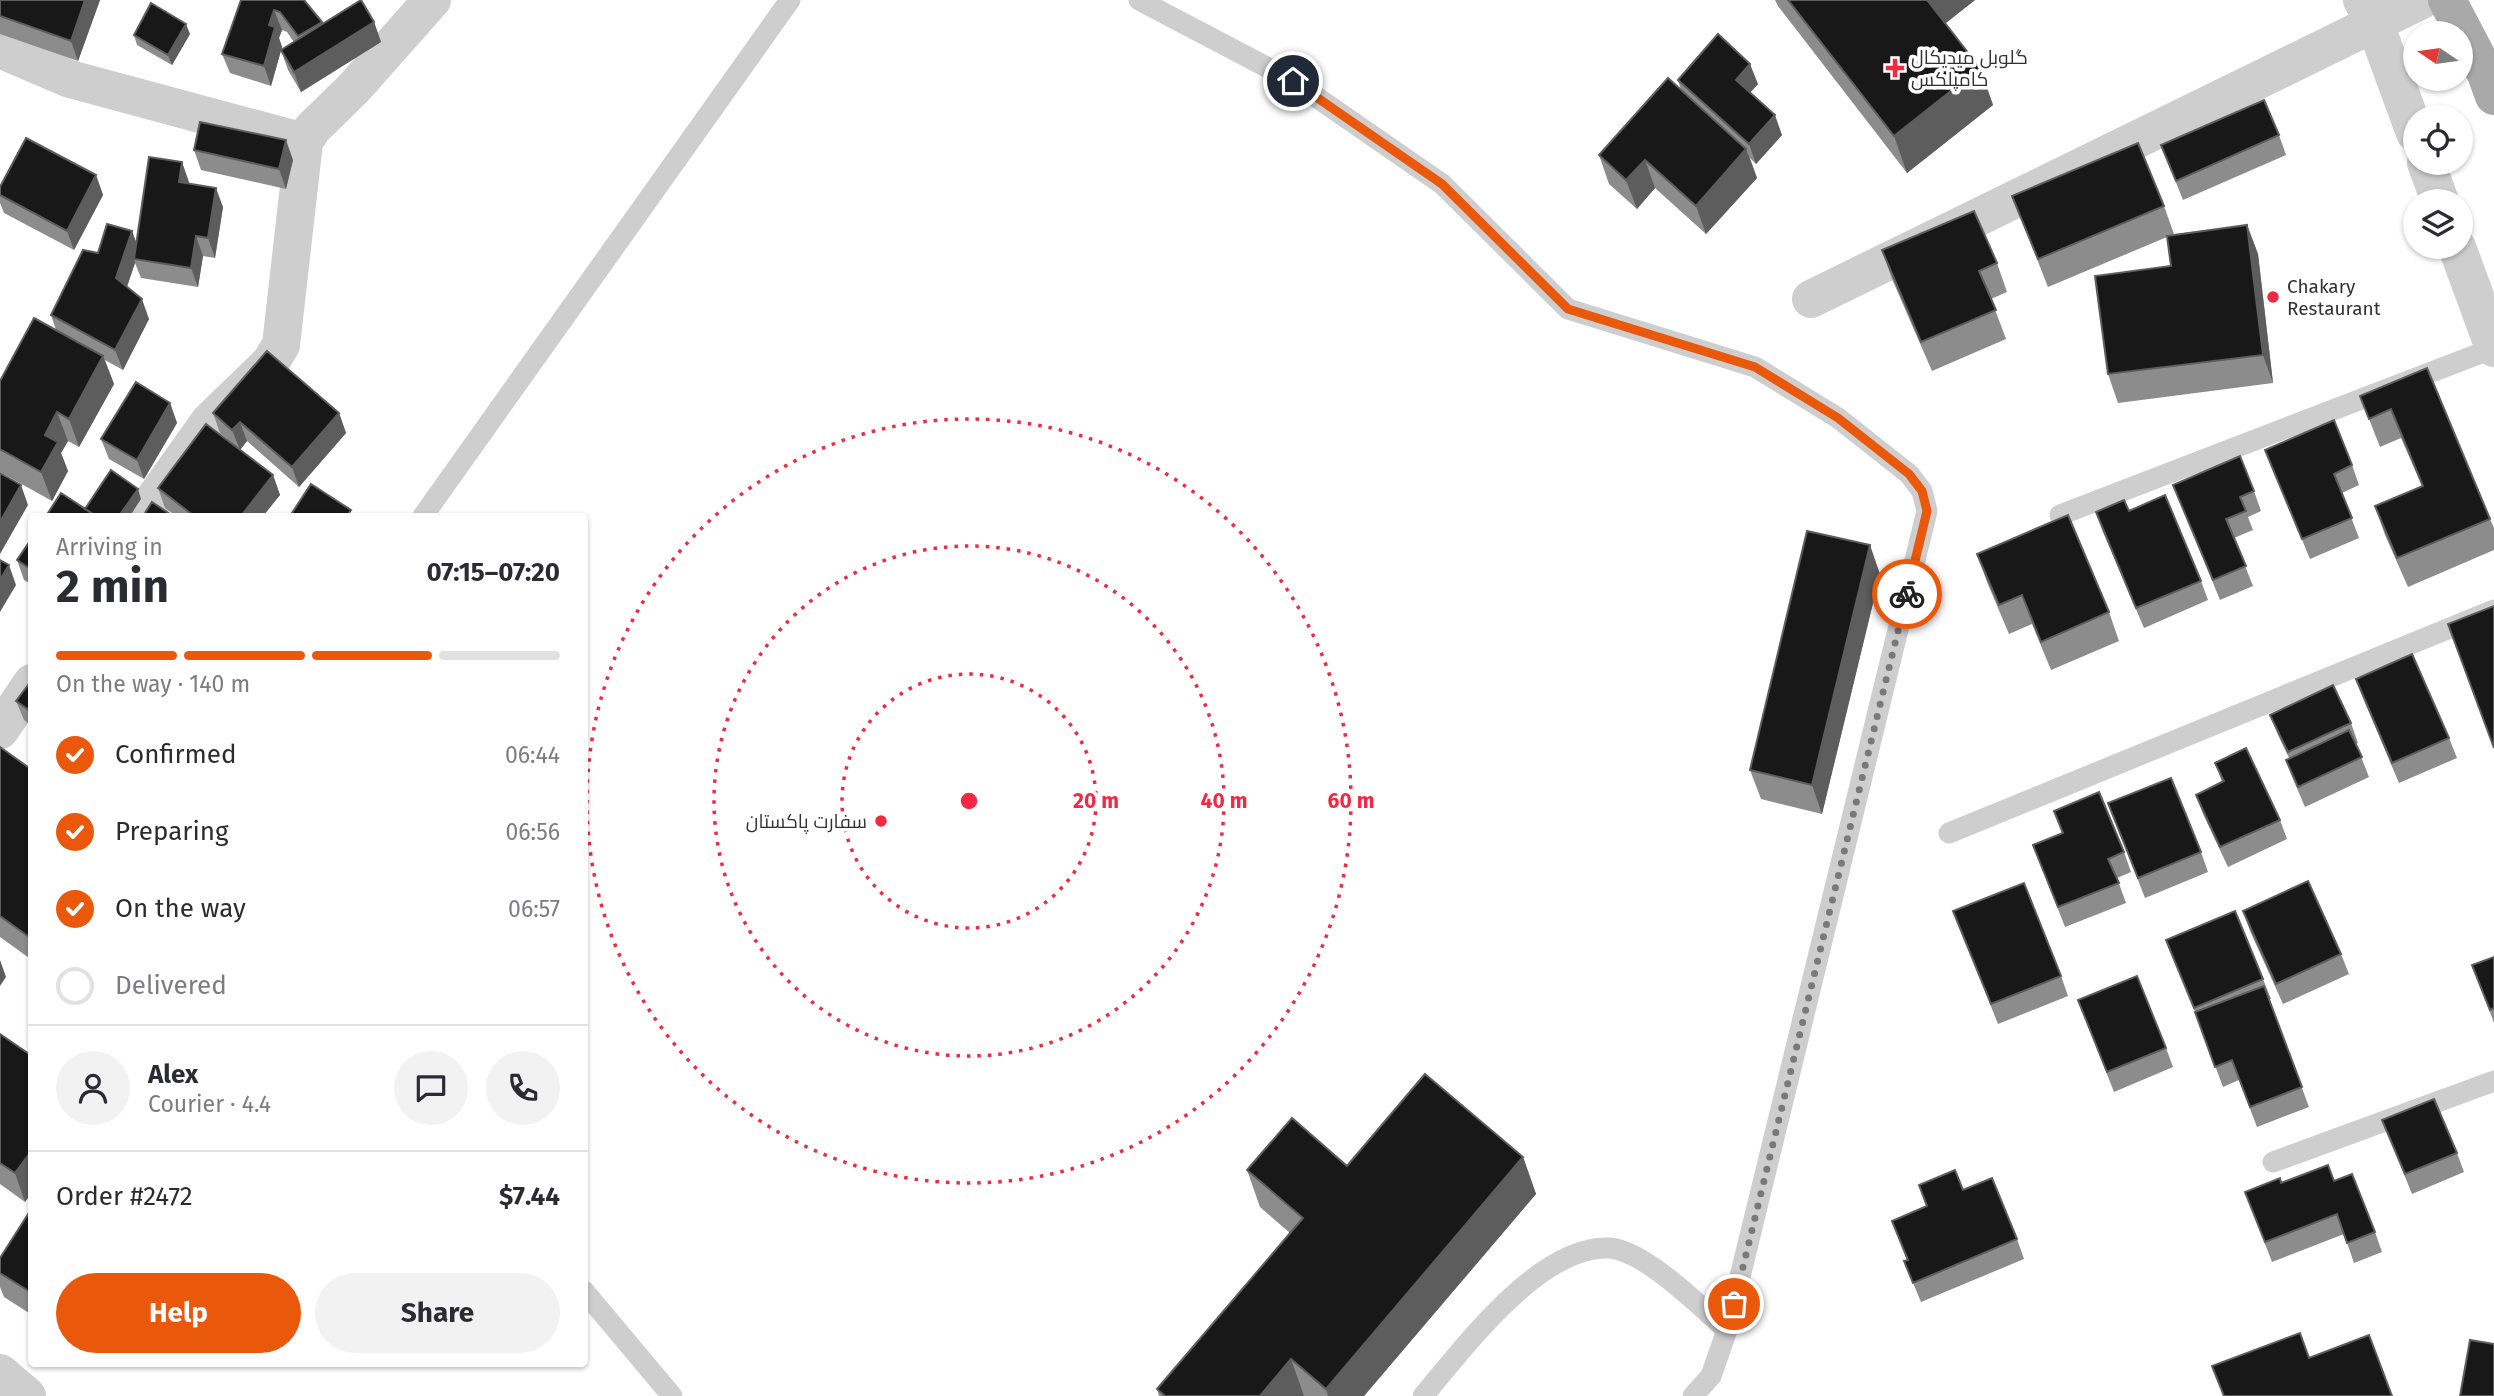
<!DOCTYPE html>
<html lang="en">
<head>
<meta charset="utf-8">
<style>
	body { margin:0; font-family:"Fira Sans",Cairo,sans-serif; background:#f2f2f3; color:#2b2b33; height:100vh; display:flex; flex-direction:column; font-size:26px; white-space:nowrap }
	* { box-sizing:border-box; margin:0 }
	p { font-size:23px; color:#7c7c81 }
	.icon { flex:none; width:38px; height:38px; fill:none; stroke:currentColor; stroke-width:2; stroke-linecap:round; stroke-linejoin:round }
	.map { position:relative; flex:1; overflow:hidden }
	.panel { position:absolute; left:28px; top:513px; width:560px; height:854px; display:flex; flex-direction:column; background:#fff; border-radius:7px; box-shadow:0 2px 5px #0004 }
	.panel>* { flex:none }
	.needle { width:46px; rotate:283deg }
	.buttons { position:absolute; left:2403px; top:21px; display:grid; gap:14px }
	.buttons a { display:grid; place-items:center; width:70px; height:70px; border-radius:50%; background:#fff; box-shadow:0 2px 5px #0004; font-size:35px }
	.pin { position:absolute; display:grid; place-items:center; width:60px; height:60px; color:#fff; margin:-30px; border:4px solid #fff; border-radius:50%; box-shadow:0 2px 7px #0007 }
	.courier { position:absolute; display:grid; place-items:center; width:70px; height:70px; margin:-35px; border:5px solid #ea580c; border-radius:50%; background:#fff; color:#222; box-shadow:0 2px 9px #0007 }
	.overview em { font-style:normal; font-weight:700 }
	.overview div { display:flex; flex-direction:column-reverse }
	.overview { display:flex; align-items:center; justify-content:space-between; height:119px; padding:0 28px }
	h1 { font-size:46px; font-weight:700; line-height:52px }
	.bar { display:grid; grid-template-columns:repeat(4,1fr); gap:10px 7px; align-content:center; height:84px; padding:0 28px }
	.bar i { height:9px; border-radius:5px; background:#e1e1e2 }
	.bar .selected { background:#ea580c }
	.bar p { grid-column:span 4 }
	.line { display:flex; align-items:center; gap:18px; padding:0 28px; border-top:2px solid #e1e1e2 }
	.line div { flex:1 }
	.round { display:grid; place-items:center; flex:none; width:74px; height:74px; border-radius:37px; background:#f2f2f3 }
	ol { padding:0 28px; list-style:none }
	li { display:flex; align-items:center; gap:21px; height:77px }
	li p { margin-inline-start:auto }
	li .icon { padding:7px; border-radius:50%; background:#ea580c; color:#fff; stroke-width:4 }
	li:last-child { color:#7c7c81 }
	li i { width:38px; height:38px; border:4px solid #e1e1e2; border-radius:50% }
	.action { display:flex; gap:14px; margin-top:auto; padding:14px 28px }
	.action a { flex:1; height:80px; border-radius:42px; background:#ea580c; color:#fff; font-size:28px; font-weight:700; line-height:80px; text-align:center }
	.action a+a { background:#f2f2f3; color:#2b2b33 }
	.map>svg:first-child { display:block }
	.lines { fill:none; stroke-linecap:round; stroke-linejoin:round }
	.service { stroke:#cecece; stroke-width:21 }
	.minor { stroke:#cecece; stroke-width:38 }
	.primary { stroke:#a9a9a9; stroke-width:38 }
	.wall { fill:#8c8c8c }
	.shaded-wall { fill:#5d5d5d }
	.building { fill:#181818; stroke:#5d5d5d; stroke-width:2 }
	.done { stroke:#797979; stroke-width:7; stroke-dasharray:0 12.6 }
	.route { stroke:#ea580c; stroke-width:9 }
	.ring { fill:none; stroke:#f32941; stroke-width:3.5; stroke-dasharray:3.5 7 }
	.poi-dot { fill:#f32941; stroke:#fff; stroke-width:2.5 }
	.labels { text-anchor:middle; stroke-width:7; stroke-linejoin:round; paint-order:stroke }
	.poi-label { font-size:19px; fill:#313131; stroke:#fff; text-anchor:start }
	.centre { fill:#f32941; stroke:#fff; stroke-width:3.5 }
	.ring-label { font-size:21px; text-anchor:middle; font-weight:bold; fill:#f32941; stroke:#fff; stroke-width:7; stroke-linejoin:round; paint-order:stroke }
</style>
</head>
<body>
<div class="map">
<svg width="2494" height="1396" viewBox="0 0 2494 1396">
	<rect width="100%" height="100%" fill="#fff"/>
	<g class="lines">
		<!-- service -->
		<path class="service" d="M1139,0L1293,81L1442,184L1568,309L1755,367L1838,418L1909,474L1922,491L1927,511L1727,1330
			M2060,515L2494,348
			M423,516L790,0
			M1949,833L2494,610
			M2273,1162L2494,1081
			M584,1291L672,1396
			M1423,1396C1464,1348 1540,1244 1610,1248C1645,1251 1701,1307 1727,1330L1711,1376L1693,1396"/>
		<!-- minor -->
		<path class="minor" d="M2362,0L2375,24L2415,133
			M0,49L70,79L304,142
			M2426,163L2440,201
			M2457,247L2494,348
			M1811,299L2422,0
			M142,516L209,422L270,363L281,345L304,142L312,129L354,88L432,0
			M0,730L32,683
			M0,1373L27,1396"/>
		<!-- primary -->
		<path class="primary" d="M2447,0L2486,74L2494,96"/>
	</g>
	<!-- wall -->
	<path class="wall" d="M0,0H100L78,61L0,34Z
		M241,0L322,22L323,24L374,22L381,42L301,92L288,70L281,50L294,42L287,32L282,30L279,38L282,47L271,86L230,73L222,54Z
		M1775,0H1975L1945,23L1980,68L1993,105L1907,173L1778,6Z
		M190,34L172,65L137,45L134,35Z
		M1678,80L1758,84L1750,93L1782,135L1756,164L1750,158L1757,178L1706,234L1655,188L1637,209L1609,184L1599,155L1681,90Z
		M2279,135L2286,155L2183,200L2161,145Z
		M194,150L293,160L286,189L201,170Z
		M96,175L103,195L74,250L4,213L0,203V187Z
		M189,182V184L223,207L215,258L203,256L198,287L141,278L135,263L127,287L149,319L123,370L105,360L114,384L79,447L68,441L61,453L68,471L52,501L0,472V381L56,330L51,315L98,253L132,231L136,242Z
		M2012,196L2164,206L2174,234L2247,225L2258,254L2273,383L2118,403L2108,374L2171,266L2167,237L2048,287Z
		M1882,250L1997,263L2007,292L1991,299L2006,339L1932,371L1892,279Z
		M2427,368L2490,519L2494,528V550L2408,587L2385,535L2375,506L2422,486L2401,438L2380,447L2360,396Z
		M170,403L177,423L144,479L109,459L101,439Z
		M213,413H339L346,433L299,487L247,441L240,450L273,475L280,495L263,516H176L165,508L158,488L233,444L220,433Z
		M2265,450L2352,465L2359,485L2342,493L2359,538L2310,559Z
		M2173,485L2254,491L2261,511L2248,517L2253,530L2234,538L2253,586L2220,600Z
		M2129,511L2201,581L2208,600L2144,628L2103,532L2096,512Z
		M32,538V585L24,580L17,560Z
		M1977,554L2109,612L2119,641L2051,670L2032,624L2009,634L1987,582Z
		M1880,574L1822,814L1761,799L1750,770Z
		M2356,679L2449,738L2457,758L2399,783L2363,698Z
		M32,680V726L24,720L16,701Z
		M2270,715L2351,723L2358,743L2356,744L2369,777L2305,807L2293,779L2286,760L2289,758L2278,735Z
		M0,747L32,770V960L0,937Z
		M2215,763L2280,820L2287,839L2228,867L2203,814L2196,795L2222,782Z
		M2108,803L2201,852L2208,872L2145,898Z
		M2054,811L2124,852L2131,872L2117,878L2126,903L2065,927L2033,845L2062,833Z
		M1953,911L2061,976L2068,996L1998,1024Z
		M2243,911L2341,954L2349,974L2283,1004L2250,931Z
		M2166,940L2263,979L2271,999H2269L2309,1107L2257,1127L2239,1080L2223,1087L2195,1012Z
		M2494,957V1023L2480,985Z
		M2078,1000L2166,1048L2173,1067L2114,1092Z
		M0,1034L25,1202L0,1184Z
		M2382,1120L2457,1153L2464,1172L2412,1194Z
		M1523,1157L1536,1194L1364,1396H1159L1157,1389L1290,1233L1260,1207L1247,1170Z
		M2334,1181L2375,1232L2382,1252L2354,1263L2344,1234L2272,1262L2245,1192L2282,1183Z
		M1919,1185L1963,1190L2017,1239L2024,1259L1921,1302L1904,1261L1907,1260L1892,1221L1926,1206Z
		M32,1208V1315L4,1297L0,1287V1258Z"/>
	<!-- shaded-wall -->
	<path class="shaded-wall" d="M85,0H100L78,61L71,41Z
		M1925,0H1975L1936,31Z
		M274,10L282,30L279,38L282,47L271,86L264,66L269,25Z
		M374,22L381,42L301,92L294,72Z
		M186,24L190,34L172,65L168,55Z
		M1750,64L1758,84L1743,100L1736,80Z
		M1980,68L1993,105L1907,173L1894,136Z
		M1775,115L1782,135L1756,164L1749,144Z
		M286,140L293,160L286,189L279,169Z
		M1746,149L1757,178L1706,234L1696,206Z
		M1645,160L1655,188L1637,209L1626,180Z
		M182,162L189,182L186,202L179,182Z
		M96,175L103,195L74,250L67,231Z
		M216,188L223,207L215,258L208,238Z
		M2247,225L2258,254L2273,383L2263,355Z
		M132,231L139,250L134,259L135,263L123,298L116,278Z
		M196,236L203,256L198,287L191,268Z
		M142,299L149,319L123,370L115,350Z
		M103,356L114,384L79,447L69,419Z
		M170,403L177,423L144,479L137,460Z
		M57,412L68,441L61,453L68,471L52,501L41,472L45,435Z
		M339,413L346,433L299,487L292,467Z
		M240,422L247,441L240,450L232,430Z
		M273,475L280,495L263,516H241Z
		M21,485L28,505L0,554V522Z
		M138,489L141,499L130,516H119Z
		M1870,545L1880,574L1822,814L1812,785Z
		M9,565L16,585L0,612V580Z
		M0,960L6,977L0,986Z
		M32,1150V1193L25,1202L15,1173Z
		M1523,1157L1536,1194L1364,1396H1328L1326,1389Z
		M1291,1359L1304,1396H1260Z"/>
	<!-- building -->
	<path class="building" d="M0,0H85L71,41L0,16Z
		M241,0H304L322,22L298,36L280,12L274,10L269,25L275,27L264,66L222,54Z
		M361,0L374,22L294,72L281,50Z
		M1788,0H1927L1980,68L1894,136Z
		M151,3L186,24L168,55L134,35Z
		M1718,34L1750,64L1736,80L1775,115L1749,144L1678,80Z
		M1668,78L1746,149L1696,206L1645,160L1626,180L1599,155Z
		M2264,100L2279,135L2176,181L2161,145Z
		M200,122L286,140L279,169L194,150Z
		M26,138L96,175L67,231L0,195V187Z
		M2138,143L2164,206L2038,259L2012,196Z
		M149,157L182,162L179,182L216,188L208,238L196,236L191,268L134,259Z
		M1974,211L1997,263L1979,271L1996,310L1921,342L1882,250Z
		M107,224L132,231L116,278L142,299L115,350L51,315L83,250L98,253Z
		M2247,225L2263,355L2108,374L2095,276L2171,266L2167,236Z
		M34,318L103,356L69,419L57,412L45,435L58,442L41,472L0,449V381Z
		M267,351L339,413L292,467L240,422L232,430L213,413Z
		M2427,368L2490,519L2397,558L2375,506L2423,486L2391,409L2369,419L2360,396Z
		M136,382L170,403L137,460L101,439Z
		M2334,420L2352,465L2334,474L2352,518L2302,539L2265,450Z
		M206,424L273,475L241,516H194L158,488Z
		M2240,456L2254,491L2240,497L2246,511L2226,519L2246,566L2213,580L2173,485Z
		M111,470L138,489L119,516H96L85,509Z
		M0,473L21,485L0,522Z
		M311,484L351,510L347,516H290Z
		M61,493L96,516H46Z
		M2165,495L2201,581L2136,608L2096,512L2124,500L2129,511Z
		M152,502L173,516H143Z
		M2068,515L2109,612L2041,642L2022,595L1999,605L1977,554Z
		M1807,531L1870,545L1812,785L1750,770Z
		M32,538V570L17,560Z
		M0,560L9,565L0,580Z
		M2494,606V748L2448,624Z
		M2412,654L2449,738L2392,763L2356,679Z
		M32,680V712L16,701Z
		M2333,685L2351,723L2288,752L2270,715Z
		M2349,730L2362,757L2298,787L2286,760Z
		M0,747L32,770V939L0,916Z
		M2246,748L2280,820L2220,847L2196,795L2224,781L2215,763Z
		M2171,778L2201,852L2138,878L2108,803Z
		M2099,792L2124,852L2108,859L2119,883L2058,907L2033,845L2063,833L2054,811Z
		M2308,881L2341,954L2276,984L2243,911Z
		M2024,883L2061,976L1991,1004L1953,911Z
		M2235,911L2263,979L2194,1008L2166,940Z
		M2494,957V1008L2490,1010L2472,965Z
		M2137,976L2166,1048L2107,1072L2078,1000Z
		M2264,986L2302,1087L2250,1107L2232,1060L2215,1067L2195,1012Z
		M0,1034L32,1056V1150L15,1173L0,1163Z
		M1425,1074L1523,1157L1326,1389L1291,1359L1260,1396H1165L1157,1389L1303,1218L1247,1170L1292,1118L1347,1166Z
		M2434,1099L2457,1153L2405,1174L2382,1120Z
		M2328,1165L2334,1181L2352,1174L2375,1232L2347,1243L2337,1214L2265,1242L2245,1192L2280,1178L2281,1183Z
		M1955,1170L1963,1190L1992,1178L2017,1239L1913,1283L1904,1261L1908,1260L1892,1221L1927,1206L1919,1185Z
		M32,1208V1293L0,1273V1258Z
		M2300,1333L2309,1358L2369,1335L2392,1396H2224L2212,1366Z
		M2470,1340L2494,1344V1396H2460Z"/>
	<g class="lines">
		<!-- done -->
		<path class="done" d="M1734,1304L1907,594"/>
		<!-- route -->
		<path class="route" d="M1293,81L1442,184L1568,309L1755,367L1838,418L1909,474L1922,491L1927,511L1907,594"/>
	</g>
	<!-- distance rings -->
	<g class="ring">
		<circle cx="969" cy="801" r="127"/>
		<circle cx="969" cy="801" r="255"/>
		<circle cx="969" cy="801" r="382"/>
	</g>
	<!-- markers -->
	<g class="poi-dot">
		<path d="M1891.5 57.5h7v7h7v7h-7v7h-7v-7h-7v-7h7z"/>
		<circle cx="2273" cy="297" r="7"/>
		<circle cx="881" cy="821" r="7"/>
	</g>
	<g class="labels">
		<!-- poi labels -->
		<g class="poi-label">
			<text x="1911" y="64">گلوبل میدیکال<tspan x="1911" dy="22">کامپلکس</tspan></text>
			<text x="2287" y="293">Chakary<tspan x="2287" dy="22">Restaurant</tspan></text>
			<text x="867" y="828" text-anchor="end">سفارت پاکستان</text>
		</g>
	</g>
	<circle cx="969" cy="801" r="10" class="centre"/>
	<g class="ring-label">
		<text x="1096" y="808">20 m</text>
		<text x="1224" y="808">40 m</text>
		<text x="1351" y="808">60 m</text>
	</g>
</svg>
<div class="buttons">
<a><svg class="needle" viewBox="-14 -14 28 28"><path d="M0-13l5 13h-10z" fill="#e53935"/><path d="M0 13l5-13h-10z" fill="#7c7c81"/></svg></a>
<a><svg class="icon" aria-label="locate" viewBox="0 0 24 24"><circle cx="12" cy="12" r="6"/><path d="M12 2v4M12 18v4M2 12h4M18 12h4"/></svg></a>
<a><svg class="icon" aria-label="layers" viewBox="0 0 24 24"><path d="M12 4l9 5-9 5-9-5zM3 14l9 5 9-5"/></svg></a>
</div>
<div class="pin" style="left:1734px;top:1304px;background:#ea580c"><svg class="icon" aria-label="bag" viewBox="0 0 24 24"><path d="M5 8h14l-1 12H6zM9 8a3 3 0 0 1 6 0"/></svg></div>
<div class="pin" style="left:1293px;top:81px;background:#1f2937"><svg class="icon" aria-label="home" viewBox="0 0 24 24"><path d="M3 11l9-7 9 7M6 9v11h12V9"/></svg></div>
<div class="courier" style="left:1907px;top:594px"><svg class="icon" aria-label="bike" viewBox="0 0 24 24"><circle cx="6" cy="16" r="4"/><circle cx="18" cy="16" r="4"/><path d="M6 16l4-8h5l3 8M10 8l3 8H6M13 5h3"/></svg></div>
<section class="panel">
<div class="overview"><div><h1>2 min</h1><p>Arriving in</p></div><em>07:15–07:20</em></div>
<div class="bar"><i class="selected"></i><i class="selected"></i><i class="selected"></i><i></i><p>On the way · 140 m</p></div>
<ol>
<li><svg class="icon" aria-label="check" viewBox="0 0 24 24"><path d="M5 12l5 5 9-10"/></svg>Confirmed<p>06:44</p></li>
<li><svg class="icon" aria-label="check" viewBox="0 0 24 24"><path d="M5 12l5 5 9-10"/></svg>Preparing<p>06:56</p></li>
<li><svg class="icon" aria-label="check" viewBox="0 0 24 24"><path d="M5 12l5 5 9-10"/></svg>On the way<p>06:57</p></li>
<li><i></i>Delivered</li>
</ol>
<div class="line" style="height:126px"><a class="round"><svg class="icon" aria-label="person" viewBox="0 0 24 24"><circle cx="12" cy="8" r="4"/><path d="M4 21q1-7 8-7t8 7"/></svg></a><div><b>Alex</b><p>Courier · 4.4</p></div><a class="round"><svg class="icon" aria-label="chat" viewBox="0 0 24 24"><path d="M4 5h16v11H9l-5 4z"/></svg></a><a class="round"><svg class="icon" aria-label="phone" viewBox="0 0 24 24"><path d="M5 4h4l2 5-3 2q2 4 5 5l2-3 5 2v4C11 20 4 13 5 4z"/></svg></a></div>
<div class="line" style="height:91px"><div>Order #2472</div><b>$7.44</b></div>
<div class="action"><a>Help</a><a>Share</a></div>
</section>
</div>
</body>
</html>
